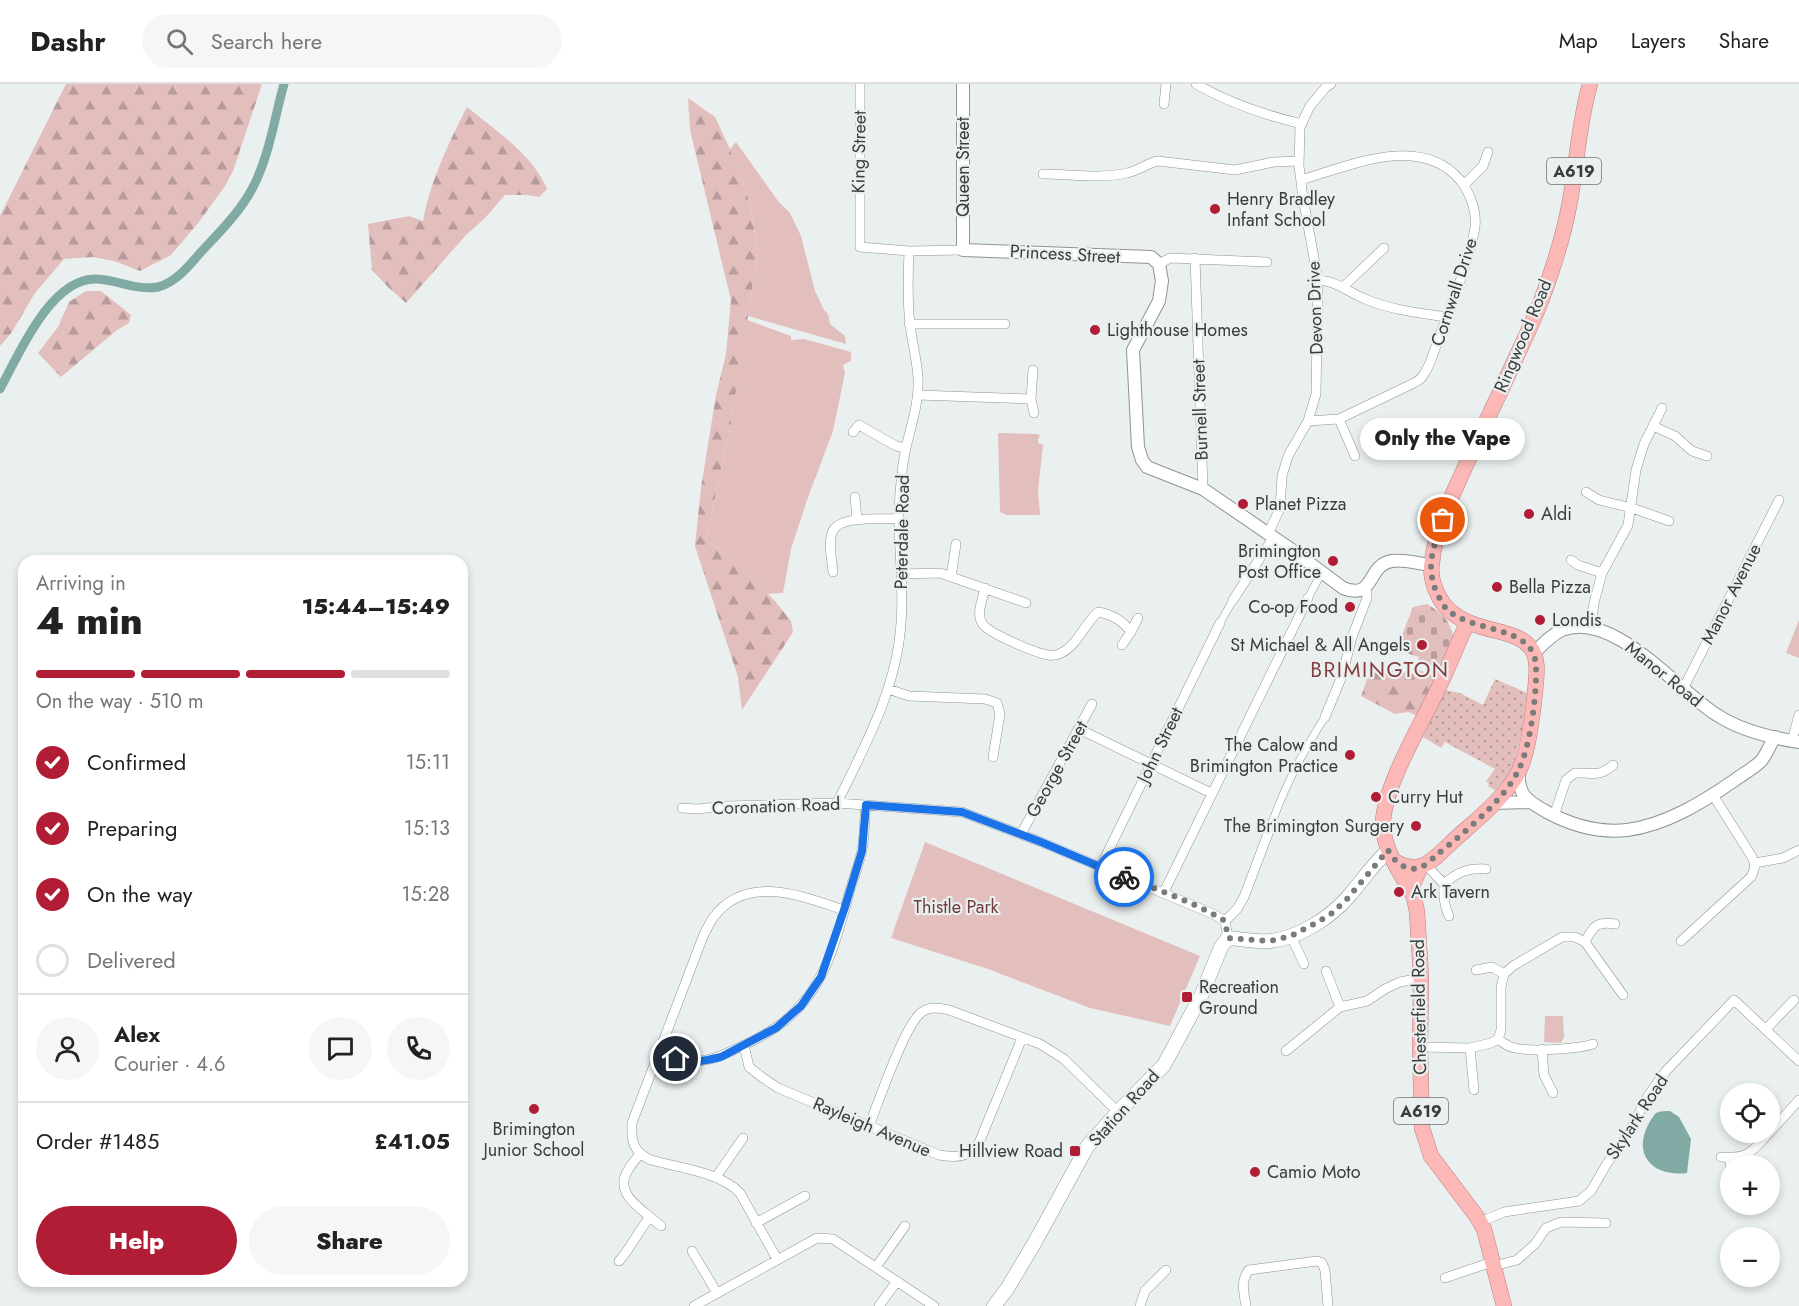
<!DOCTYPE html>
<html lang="en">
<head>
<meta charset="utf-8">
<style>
	body { margin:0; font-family:Jost,sans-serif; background:#f6f6f6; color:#222; height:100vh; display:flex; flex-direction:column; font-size:22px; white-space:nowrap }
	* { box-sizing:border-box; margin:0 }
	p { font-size:20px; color:#767676 }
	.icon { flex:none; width:33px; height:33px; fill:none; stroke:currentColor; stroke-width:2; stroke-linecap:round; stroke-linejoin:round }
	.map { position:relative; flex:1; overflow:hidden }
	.details { position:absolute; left:18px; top:471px; width:450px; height:732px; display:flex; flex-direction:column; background:#fff; border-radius:18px; box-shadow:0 3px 9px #0003 }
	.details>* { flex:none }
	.controls { position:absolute; left:1720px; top:999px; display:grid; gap:12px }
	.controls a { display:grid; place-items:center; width:60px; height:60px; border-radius:50%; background:#fff; box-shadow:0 3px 9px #0003; font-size:30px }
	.pin { position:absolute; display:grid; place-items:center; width:51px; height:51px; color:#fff; margin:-26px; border:3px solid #fff; border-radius:50%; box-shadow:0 2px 6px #0007 }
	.courier { position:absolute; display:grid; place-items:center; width:60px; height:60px; margin:-30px; border:4px solid #1a73e8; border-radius:50%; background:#fff; color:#222; box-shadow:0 2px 8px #0007 }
	.bubble { position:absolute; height:42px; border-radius:21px; background:#fff; box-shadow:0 3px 9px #0003; font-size:20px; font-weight:800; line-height:42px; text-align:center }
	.headline em { font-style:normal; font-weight:800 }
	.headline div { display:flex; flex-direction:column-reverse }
	.headline { display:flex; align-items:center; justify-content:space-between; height:102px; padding:0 18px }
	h1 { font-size:39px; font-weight:800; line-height:45px }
	.bar { display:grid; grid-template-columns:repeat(4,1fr); gap:9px 6px; align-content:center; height:72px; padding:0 18px }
	.bar i { height:8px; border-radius:4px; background:#e0e0e0 }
	.bar .selected { background:#b11d35 }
	.bar p { grid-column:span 4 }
	.line { display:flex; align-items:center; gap:15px; padding:0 18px; border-top:2px solid #e0e0e0 }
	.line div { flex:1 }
	.round { display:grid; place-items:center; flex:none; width:63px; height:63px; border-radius:32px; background:#f6f6f6 }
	ol { padding:0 18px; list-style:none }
	li { display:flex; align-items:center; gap:18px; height:66px }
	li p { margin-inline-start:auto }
	li .icon { padding:6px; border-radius:50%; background:#b11d35; color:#fff; stroke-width:4 }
	li:last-child { color:#767676 }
	li i { width:33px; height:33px; border:3px solid #e0e0e0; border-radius:50% }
	.primary-button { display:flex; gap:12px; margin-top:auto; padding:12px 18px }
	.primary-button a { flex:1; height:69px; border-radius:36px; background:#b11d35; color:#fff; font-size:24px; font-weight:800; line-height:69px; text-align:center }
	.primary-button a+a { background:#f6f6f6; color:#222 }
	header { display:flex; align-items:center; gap:36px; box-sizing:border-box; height:84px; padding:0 30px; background:#fff; border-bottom:2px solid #e0e0e0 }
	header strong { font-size:28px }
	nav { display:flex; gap:33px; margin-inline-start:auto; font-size:21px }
	.search { width:420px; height:54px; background:#f6f6f6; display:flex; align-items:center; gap:15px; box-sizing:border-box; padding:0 21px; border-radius:33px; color:#767676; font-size:22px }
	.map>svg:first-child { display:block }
	.grass { fill:url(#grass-dots) }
	.forest { fill:url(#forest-firs) }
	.cemetery { fill:url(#cemetery-stones) }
	.green { fill:#e2bebd }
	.water { fill:#81aaa5 }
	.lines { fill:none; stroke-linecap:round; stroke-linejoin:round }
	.canal { stroke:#81aaa5; stroke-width:9 }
	.pedestrian-casing { stroke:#8e9493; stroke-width:8 }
	.minor-casing { stroke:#8e9493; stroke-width:10 }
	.tertiary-casing { stroke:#8e9493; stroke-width:14 }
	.secondary-casing { stroke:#8e9493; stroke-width:15 }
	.trunk-casing { stroke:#b88181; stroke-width:16 }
	.pedestrian { stroke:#fff; stroke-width:7 }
	.minor { stroke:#fff; stroke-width:9 }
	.tertiary { stroke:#fff; stroke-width:12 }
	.secondary { stroke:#fff; stroke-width:14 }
	.trunk { stroke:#fcb7b7; stroke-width:15 }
	.done { stroke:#787c7b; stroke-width:6; stroke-dasharray:0 10.8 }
	.route { stroke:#1a73e8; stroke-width:8 }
	.poi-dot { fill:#b11d35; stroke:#eaf0ef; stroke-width:2 }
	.labels { text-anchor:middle; stroke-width:4.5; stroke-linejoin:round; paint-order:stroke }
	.shield { fill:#eaf0ef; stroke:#707372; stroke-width:1.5 }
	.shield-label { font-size:16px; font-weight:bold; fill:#3b3d3d }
	.street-label { font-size:18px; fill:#3b3d3d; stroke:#eaf0ef }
	.poi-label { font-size:18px; fill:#3b3d3d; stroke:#eaf0ef; text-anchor:start }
	.park-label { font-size:18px; fill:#6f3b3c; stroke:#eaf0ef }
	.quarter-label { font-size:21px; letter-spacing:1.5px; fill:#853d40; stroke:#eaf0ef }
</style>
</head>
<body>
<header>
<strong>Dashr</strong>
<div class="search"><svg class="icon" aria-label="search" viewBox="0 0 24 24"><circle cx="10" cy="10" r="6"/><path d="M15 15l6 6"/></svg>Search here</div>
<nav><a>Map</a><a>Layers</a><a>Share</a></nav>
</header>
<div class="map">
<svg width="1799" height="1222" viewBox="0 0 1799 1222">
	<defs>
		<pattern id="grass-dots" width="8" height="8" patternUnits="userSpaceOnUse" patternTransform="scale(1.5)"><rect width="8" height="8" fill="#e2bebd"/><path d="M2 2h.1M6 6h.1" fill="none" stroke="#b89c9b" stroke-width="1.8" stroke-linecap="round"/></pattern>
		<pattern id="forest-firs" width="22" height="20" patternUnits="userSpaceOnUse" patternTransform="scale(1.5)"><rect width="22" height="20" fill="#e2bebd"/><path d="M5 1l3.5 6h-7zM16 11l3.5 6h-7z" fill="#b89c9b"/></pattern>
		<pattern id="cemetery-stones" width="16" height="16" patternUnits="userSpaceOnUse" patternTransform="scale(1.5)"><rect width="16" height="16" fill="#e2bebd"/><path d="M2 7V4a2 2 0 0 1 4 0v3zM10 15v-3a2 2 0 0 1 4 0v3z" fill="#b89c9b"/></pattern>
	</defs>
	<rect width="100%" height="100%" fill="#eaf0ef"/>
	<!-- grass -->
	<path class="grass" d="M1495,595L1527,609L1522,647L1512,687L1495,706L1488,702L1489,700L1486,697L1495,685L1445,658L1441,664L1423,653L1445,606L1460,609L1483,621Z"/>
	<!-- forest -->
	<path class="forest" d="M66,0H262L233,87L225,102L199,138L171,171L140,187L114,177L93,173L64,175L35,209L12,248L0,262V132Z
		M688,14L715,33L730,65L750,119L758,168L731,340L706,455L745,487L775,517L791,537L793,548L742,626L738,593L695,462L701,404L716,311L726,270L731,216L690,46Z
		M467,23C495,46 533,71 547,105L539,113L528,111H505L485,134L466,151L406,219L388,203L372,186L368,140L409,132L423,137C430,98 449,58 467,23Z
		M86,207H101L131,231L129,239L117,246L61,293L38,269L58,243L69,218Z
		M1386,585L1412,590L1416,585L1438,593L1418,632L1408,628L1395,630L1361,612L1370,587Z"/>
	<!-- cemetery -->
	<path class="cemetery" d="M1427,520C1445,531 1451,538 1455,559L1440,589L1418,579L1419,573L1409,570L1399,559L1413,523Z"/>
	<!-- green -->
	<path class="green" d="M736,58L778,117L790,129L801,152L815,207L824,226L828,230L830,240L845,252L846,260L748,232L758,168L750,119L730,65Z
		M747,236L791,252V256L804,255L851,268V277L843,281L845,289L833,347L807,416L791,465L783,509L768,510L745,487L706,455L731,340Z
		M998,349L1038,350L1040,352L1038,355V359L1043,361L1038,406L1040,431H1007L1000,428Z
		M1799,536V574L1786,569Z
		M925,758L1200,872L1170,942L1090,924L988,885L891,854Z
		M1545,932H1563L1564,953L1561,959L1544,958Z"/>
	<!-- water -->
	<path class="water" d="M1670,1027L1679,1033L1691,1055L1687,1089C1655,1093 1632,1073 1648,1041C1650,1037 1653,1032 1656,1029C1660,1027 1666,1027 1670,1027Z"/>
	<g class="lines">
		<!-- canal -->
		<path class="canal" d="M0,305C18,272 50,195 95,195C115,195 137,207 158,203C175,199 189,182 200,169C220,148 244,124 256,97C270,67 275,32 284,0"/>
		<defs>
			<path id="pedestrian" d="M1308,514L1322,488
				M1220,539L1233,516
				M1272,739C1285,701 1304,666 1325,633"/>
			<path id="minor" d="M860,0V163L909,167L963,166
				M1196,0C1229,19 1264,31 1302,40
				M1164,20L1166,0
				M1043,90C1069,90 1102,95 1127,89C1138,87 1147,79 1158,77L1235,86L1274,78L1299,77
				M1301,96C1349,82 1421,49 1460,96C1470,109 1477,127 1475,143C1472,165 1463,188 1456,209C1450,225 1444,240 1438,256C1434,267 1431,280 1424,290C1422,294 1418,297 1414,299L1339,335L1308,337
				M1464,101L1483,82L1488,68
				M1195,174L1203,405
				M1159,180L1170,174L1267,178
				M1318,196C1337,197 1348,208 1365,215C1391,226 1420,229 1447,233
				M1343,203L1384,164
				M909,240H1005
				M1033,286L1031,315L1034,329
				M918,311L1031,315
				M1339,335L1355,372
				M1653,342L1675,352L1692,367L1707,372
				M853,348L859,341L896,362L905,364
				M1586,408L1599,416L1632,424L1669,437
				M855,413L857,436
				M1268,450L1280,424L1282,392L1288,372L1308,337L1316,310L1318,196L1303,114L1299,82L1300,43L1310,22L1326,3L1331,0
				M1571,476L1578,481L1602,489
				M833,488C832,477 828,460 832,449C837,431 882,435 899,435
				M901,490L940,489L1026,519
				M951,493L956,460
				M985,504C983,514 976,529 982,539C987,549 1036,569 1048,571C1051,572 1058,571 1061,569C1076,563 1085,539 1098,528C1111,530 1123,537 1131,548L1122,561
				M1233,516L1273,454
				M1591,545L1594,519L1602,489L1628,441L1636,386L1644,360L1662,324
				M1131,548L1138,534
				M888,605L909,612L985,615L997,619L1000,630L993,673
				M1683,605L1779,416
				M1325,633L1342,592L1352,553L1367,514L1366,503
				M1079,645L1211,709
				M1792,657L1799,631
				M837,719C865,662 897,604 901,539C904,505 899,469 899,434C899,419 900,404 902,389C904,357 920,326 918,294C917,276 912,258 910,240C907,216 908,191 909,167
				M682,724L697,725L727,722L837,719L962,728L1041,758L1213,830L1225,837L1228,854
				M1554,732L1566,696L1575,689C1593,688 1598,694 1613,681
				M1021,750L1092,620
				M1755,779L1783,774L1799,766
				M1425,780L1444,800C1457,788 1468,784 1486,785
				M1100,784L1220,539
				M1444,800C1443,812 1444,821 1449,832
				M1164,808L1308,514
				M1225,837L1237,825L1244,813L1272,739
				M1291,852L1304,880
				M1681,857L1751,793C1755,785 1756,781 1752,773L1713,711
				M1585,858C1593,842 1597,837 1615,840
				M1476,886L1492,883L1504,890
				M1326,887L1340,923
				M1766,945L1794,916
				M1498,955C1503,959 1508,963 1515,964C1530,968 1578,965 1593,960
				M744,961L749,983L763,994L778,1004L939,1071C958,1074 967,1074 979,1059L1022,954
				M1420,963L1470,964L1491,959L1498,955L1501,946V903L1504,890L1513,882L1562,853H1575L1585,858L1623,911
				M1470,964L1474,1006
				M1542,965L1544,991L1553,1009
				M1286,967L1340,923L1367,917L1385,905L1400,898L1421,894
				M657,969C698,982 707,979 744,961C765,951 785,940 800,922C829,891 839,845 850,806C854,793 859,780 862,766C865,752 864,736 866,721
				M869,1042C878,1020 905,939 922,928C930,922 940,924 949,926L1040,960L1064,975L1118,1028
				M1770,1048L1799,1016
				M1721,1073C1750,1075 1751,1068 1770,1048
				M1730,1074V1091
				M716,1093L743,1054
				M650,1133L661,1142
				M1480,1138L1504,1128L1579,1117L1591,1107L1606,1081L1629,1048L1648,1012L1666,987L1734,916L1799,977
				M756,1139L805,1112
				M692,1167L717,1209
				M777,1175L740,1109C720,1088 679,1084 651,1076C633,1068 631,1057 632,1039L704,850C707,845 710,838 713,834C746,789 802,812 844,826
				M619,1177C631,1164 638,1147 650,1133C638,1123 617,1109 626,1090C629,1083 635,1076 640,1070
				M1494,1182L1517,1176L1535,1160L1546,1144L1561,1138L1606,1139
				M876,1183L905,1142
				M1445,1194L1492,1178
				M694,1222L817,1154L833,1155L934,1222
				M879,1222L897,1197
				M1140,1222L1145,1207L1166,1186
				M1246,1222C1244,1209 1240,1197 1249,1186L1317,1177L1322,1179L1325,1186L1328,1222"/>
			<path id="tertiary" d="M963,0V166L1151,173L1159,180L1162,197L1159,217L1133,266L1138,363L1142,376L1147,383L1203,405L1292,466L1343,504C1376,517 1366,481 1392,477C1404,475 1419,480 1431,481
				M1534,569C1543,560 1551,551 1562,546C1613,525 1678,607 1717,631C1740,646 1772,654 1799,658
				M1519,686C1517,711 1527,717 1547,728C1571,741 1599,749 1627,746C1666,741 1703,718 1735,696C1743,690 1754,684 1761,677C1767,670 1770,660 1775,653
				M1494,719L1529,718"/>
			<path id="secondary" d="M994,1222L1007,1205L1035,1158L1087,1063L1118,1028L1164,981L1201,912L1221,863L1228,854C1241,855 1256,858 1270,857C1299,854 1330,834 1349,812C1362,797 1373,780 1388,767"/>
			<path id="trunk" d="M1394,777C1421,793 1434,775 1454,756C1475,737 1506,713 1519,687C1529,666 1532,632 1535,609C1536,594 1540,575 1530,563C1523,554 1511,551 1501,548C1476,542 1450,536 1438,511C1433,501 1430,490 1432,479C1435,445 1452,412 1466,381C1482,346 1498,312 1514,278C1523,258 1533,238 1541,217C1553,185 1564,151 1570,117C1577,78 1579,38 1590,0
				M1420,784L1412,803L1417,828L1421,894L1420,963L1422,1044L1431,1072L1477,1133L1484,1145L1504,1222
				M1413,811C1401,790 1386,769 1383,745C1380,708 1422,639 1438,605C1449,583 1457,560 1468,538"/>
		</defs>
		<!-- pedestrian casing -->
		<use href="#pedestrian" class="pedestrian-casing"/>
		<!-- minor casing -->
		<use href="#minor" class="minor-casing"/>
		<!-- tertiary casing -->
		<use href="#tertiary" class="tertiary-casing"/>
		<!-- secondary casing -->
		<use href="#secondary" class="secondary-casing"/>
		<!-- trunk casing -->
		<use href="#trunk" class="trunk-casing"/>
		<!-- pedestrian -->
		<use href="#pedestrian" class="pedestrian"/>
		<!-- minor -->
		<use href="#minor" class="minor"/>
		<!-- tertiary -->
		<use href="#tertiary" class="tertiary"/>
		<!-- secondary -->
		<use href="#secondary" class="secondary"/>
		<!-- trunk -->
		<use href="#trunk" class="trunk"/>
	</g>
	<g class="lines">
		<!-- done -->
		<path class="done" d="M1124,793C1158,806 1194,818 1225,837L1228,854L1270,857L1291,852L1316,839L1331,830L1347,815L1388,766C1394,778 1407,789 1421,783C1428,780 1434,773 1439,769C1464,749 1504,716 1518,687C1530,665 1537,610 1536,584C1536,540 1474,550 1448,526C1443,522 1441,517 1438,511C1433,502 1431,491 1431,480C1432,465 1438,451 1443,436"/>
		<!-- route -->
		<path class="route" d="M676,975L694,978L707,976L721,973L776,944L801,922L821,893L844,826L862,767L866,721L962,728L1041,758L1124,793"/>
	</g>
	<!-- markers -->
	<g class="poi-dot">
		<circle cx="1215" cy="125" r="6"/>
		<circle cx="1095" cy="246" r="6"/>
		<circle cx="1243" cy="420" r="6"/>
		<circle cx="1529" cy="430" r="6"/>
		<circle cx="1333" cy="477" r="6"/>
		<circle cx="1497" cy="503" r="6"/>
		<circle cx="1350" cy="523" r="6"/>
		<circle cx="1540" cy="536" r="6"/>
		<circle cx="1422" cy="561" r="6"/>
		<circle cx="1350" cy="671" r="6"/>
		<circle cx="1376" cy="713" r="6"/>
		<circle cx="1416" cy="742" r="6"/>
		<circle cx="1399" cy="808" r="6"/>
		<rect x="1181" y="907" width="12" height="12" rx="3"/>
		<circle cx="534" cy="1025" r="6"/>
		<rect x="1069" y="1061" width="12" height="12" rx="3"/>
		<circle cx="1255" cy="1088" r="6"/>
	</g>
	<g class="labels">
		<!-- shield labels -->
		<g class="shield">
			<rect x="1547" y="74" width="54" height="26" rx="4.5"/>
			<rect x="1394" y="1014" width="54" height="26" rx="4.5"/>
		</g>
		<g class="shield-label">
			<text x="1574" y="93">A619</text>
			<text x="1421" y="1033">A619</text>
		</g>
		<!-- street labels -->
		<g class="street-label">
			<text transform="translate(859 68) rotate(-89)" y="6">King Street</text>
			<text transform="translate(963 83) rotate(-90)" y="6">Queen Street</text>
			<text transform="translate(1065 170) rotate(3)" y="6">Princess Street</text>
			<text transform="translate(1454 208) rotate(-72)" y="6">Cornwall Drive</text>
			<text transform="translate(1315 224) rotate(-92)" y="6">Devon Drive</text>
			<text transform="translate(1523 252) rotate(-67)" y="6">Ringwood Road</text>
			<text transform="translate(1200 326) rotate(-92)" y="6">Burnell Street</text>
			<text transform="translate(902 448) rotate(-89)" y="6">Peterdale Road</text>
			<text transform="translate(1731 510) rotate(-63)" y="6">Manor Avenue</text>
			<text transform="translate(1664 590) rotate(39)" y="6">Manor Road</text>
			<text transform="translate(1160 661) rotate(-64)" y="6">John Street</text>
			<text transform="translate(1057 685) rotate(-61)" y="6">George Street</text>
			<text transform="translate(776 722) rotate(-2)" y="6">Coronation Road</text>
			<text transform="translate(1419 923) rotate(-91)" y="6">Chesterfield Road</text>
			<text transform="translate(1124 1024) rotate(-48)" y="6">Station Road</text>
			<text transform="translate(1637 1033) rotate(-57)" y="6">Skylark Road</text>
			<text transform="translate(872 1043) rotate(23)" y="6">Rayleigh Avenue</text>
		</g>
		<!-- poi labels -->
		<g class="poi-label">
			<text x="1227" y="121">Henry Bradley<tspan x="1227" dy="21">Infant School</tspan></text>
			<text x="1107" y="252">Lighthouse Homes</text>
			<text x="1255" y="426">Planet Pizza</text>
			<text x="1541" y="436">Aldi</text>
			<text x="1321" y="473" text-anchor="end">Brimington<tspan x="1321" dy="21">Post Office</tspan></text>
			<text x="1509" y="509">Bella Pizza</text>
			<text x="1338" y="529" text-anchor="end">Co-op Food</text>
			<text x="1552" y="542">Londis</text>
			<text x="1410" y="567" text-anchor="end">St Michael &amp; All Angels</text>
			<text x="1338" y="667" text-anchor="end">The Calow and<tspan x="1338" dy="21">Brimington Practice</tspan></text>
			<text x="1388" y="719">Curry Hut</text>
			<text x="1404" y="748" text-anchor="end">The Brimington Surgery</text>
			<text x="1411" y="814">Ark Tavern</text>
			<text x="1199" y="909">Recreation<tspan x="1199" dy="21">Ground</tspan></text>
			<text x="534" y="1051" text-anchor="middle">Brimington<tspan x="534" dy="21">Junior School</tspan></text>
			<text x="1063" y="1073" text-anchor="end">Hillview Road</text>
			<text x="1267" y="1094">Camio Moto</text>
		</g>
		<!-- park labels -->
		<g class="park-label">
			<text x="956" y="829">Thistle Park</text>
		</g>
		<!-- quarter labels -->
		<g class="quarter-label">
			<text x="1380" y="593">BRIMINGTON</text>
		</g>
	</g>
</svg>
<div class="controls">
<a><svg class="icon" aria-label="locate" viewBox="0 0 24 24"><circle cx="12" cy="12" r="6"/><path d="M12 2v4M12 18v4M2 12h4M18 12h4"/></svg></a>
<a>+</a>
<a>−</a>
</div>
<div class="pin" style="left:1443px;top:436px;background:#ea580c"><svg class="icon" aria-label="bag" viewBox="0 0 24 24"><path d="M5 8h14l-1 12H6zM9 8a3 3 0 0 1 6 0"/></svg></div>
<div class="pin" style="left:676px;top:975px;background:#1f2937"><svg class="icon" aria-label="home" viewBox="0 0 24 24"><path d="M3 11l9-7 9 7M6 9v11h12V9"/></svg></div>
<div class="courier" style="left:1124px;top:793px"><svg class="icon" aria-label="bike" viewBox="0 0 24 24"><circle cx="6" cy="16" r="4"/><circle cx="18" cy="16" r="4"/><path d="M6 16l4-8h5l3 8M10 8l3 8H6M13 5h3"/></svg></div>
<div class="bubble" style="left:1360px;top:334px;width:165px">Only the Vape</div>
<section class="details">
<div class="headline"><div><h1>4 min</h1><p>Arriving in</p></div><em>15:44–15:49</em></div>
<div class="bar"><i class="selected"></i><i class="selected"></i><i class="selected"></i><i></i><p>On the way · 510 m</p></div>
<ol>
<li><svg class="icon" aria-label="check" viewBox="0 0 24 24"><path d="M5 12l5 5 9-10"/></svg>Confirmed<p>15:11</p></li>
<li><svg class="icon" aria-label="check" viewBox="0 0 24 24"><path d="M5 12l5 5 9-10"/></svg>Preparing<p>15:13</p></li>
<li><svg class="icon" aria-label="check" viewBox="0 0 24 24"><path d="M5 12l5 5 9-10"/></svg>On the way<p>15:28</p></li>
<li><i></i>Delivered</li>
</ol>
<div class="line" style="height:108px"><a class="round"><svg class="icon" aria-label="person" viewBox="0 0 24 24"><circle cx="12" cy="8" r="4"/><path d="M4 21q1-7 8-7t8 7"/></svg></a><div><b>Alex</b><p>Courier · 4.6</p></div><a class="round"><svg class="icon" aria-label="chat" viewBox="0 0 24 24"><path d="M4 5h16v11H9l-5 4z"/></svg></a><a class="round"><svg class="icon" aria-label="phone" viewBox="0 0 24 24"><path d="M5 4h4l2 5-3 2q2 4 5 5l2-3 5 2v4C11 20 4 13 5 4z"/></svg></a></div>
<div class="line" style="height:78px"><div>Order #1485</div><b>£41.05</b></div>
<div class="primary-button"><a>Help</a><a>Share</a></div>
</section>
</div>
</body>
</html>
